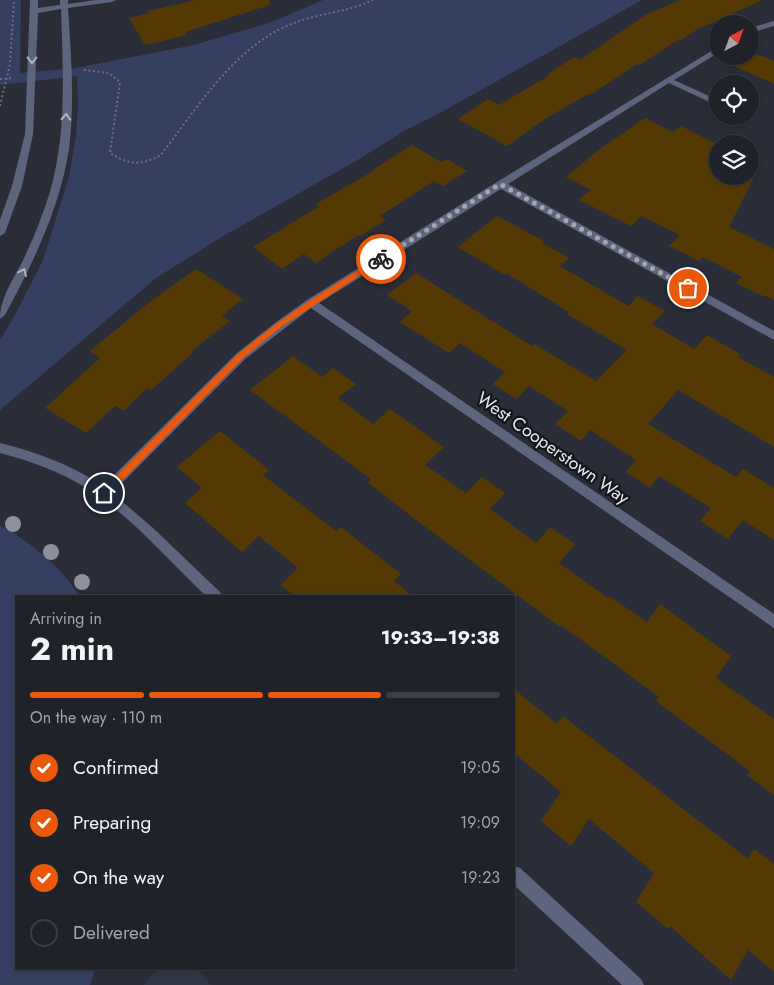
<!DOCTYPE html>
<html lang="en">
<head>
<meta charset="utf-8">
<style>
	body { margin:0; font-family:Jost,sans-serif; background:#2d2f36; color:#f1f3f6; height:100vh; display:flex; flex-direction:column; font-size:19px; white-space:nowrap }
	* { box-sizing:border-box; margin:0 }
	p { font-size:16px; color:#a2a4a8 }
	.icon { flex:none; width:28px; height:28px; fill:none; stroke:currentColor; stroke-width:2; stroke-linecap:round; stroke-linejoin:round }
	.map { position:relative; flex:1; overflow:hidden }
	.side { position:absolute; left:15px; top:595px; width:500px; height:375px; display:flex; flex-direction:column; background:#20222a; border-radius:0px; box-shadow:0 1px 4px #0004,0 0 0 1px #3d3f47 }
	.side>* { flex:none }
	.needle { width:32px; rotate:41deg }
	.fabs { position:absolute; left:709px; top:15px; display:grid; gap:10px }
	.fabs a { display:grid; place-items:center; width:50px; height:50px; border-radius:50%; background:#20222a; box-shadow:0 1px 4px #0004,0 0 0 1px #3d3f47; font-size:25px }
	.pin { position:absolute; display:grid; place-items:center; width:42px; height:42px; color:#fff; margin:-21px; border:2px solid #fff; border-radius:50%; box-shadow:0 1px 5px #0007 }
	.courier { position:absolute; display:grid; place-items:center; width:50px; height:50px; margin:-25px; border:4px solid #ea580c; border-radius:50%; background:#fff; color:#222; box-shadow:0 1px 6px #0007 }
	.overview em { font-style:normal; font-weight:700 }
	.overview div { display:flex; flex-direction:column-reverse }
	.overview { display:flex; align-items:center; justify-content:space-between; height:85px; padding:0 15px }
	h1 { font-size:32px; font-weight:700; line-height:38px }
	.bar { display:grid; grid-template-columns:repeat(4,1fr); gap:8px 5px; align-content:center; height:60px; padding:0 15px }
	.bar i { height:6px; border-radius:4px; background:#3d3f47 }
	.bar .current { background:#ea580c }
	.bar p { grid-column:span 4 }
	ol { padding:0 15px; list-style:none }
	li { display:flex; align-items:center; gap:15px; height:55px }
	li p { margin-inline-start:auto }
	li .icon { padding:5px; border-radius:50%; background:#ea580c; color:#fff; stroke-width:4 }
	li:last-child { color:#a2a4a8 }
	li i { width:28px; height:28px; border:2px solid #3d3f47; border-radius:50% }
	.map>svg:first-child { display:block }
	.built { fill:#303546 }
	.green { fill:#353f61 }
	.building { fill:#553905 }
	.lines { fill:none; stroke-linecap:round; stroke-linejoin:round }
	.path { stroke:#6d707a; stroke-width:2; stroke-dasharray:2 2.5; stroke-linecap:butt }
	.minor { fill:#5d657e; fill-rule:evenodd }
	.tree { fill:#8c919f }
	.oneway { stroke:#afb4c2 }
	.route { fill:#ea580c }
	.done { stroke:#a4a7b0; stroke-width:5; stroke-dasharray:0 9 }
	.labels { text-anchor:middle; stroke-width:4.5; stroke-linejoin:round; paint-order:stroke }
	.street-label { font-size:18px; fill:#e6e8f0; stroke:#14151a }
</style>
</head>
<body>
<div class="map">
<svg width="774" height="985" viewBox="0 0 774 985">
	<rect width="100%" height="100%" fill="#2a2d38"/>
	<!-- built -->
	<path class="built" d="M157,969H197L211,985H143Z"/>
	<!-- green -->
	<path class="green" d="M0,0H21L20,73L76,68L194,45L272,22L323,0H642L438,114L404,131L356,161L225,235L156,278L0,410V340L15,315L43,260L69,177L76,135L78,104L77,76L0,85Z
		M0,526C27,538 65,571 79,596H16V969H95L90,985H0Z"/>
	<!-- building -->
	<path class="building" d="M196,0H269L270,5L185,32L187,35L145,45L129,18L150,13L148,11Z
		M680,0H763L698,29L681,40L679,39L640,65L637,64L590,95L588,94L545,119L507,146L458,119L488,99L499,105L550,75L548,74L574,57L580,60L647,14Z
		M752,52L774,61V84L734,66L746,56H750Z
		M645,118L672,132L681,126L718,145V176H750V161L760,165L729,227L774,249V300L766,296L765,297L736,283L742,277L703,257L699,261L669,246L680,235L641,216L631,226L579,200L591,190L566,177L600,149Z
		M412,145L441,162L447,159L467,171L443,186L434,181L380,216L386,220L360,236L358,235L316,263L304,254L282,269L253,247L319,206L316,204L375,170L374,169Z
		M497,216L544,241L542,243L569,258L560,266L628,306L638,296L665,311L652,324L694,349L707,335L740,354L738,357L774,377V447L678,390L648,424L736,477L743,469L774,488V540L743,520L728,539L700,521L711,508L659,476L650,488L626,472L636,460L590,430L581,441L555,424L568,411L529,386L516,399L493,384L505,372L460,343L449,353L400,322L412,311L387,295L416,273L532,346L534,344L596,381L627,350L567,314L569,312L506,273L505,275L458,247Z
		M196,269L243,299L222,316L230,321L192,351L194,352L151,390L147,388L124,411L115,406L86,433L45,408L100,358L90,351L152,300Z
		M293,356L322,377L333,368L356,384L338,398L373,424L390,409L444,447L425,465L466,493L482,477L505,493L490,509L536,543L550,527L575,544L559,563L608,598L609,596L647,622L660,604L731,656L716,678L774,719V795L747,775L750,771L656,701L659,697L561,625L560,627L416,520L368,483L371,479L250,390Z
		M220,431L269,470L263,475L336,531L341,527L401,574L394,581L412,596H294L281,585L298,568L259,536L242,552L185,503L202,488L177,467Z
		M514,689L557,724L563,716L748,859L754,849L774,864V972L748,950L731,980L670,926L668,929L636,902L654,873L589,819L571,846L541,821L561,792L514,753Z"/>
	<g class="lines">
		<!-- path -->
		<path class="path" d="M84,70L109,73L120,82L110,153C129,165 140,166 161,155C196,109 234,48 289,25C316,13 346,13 373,0
			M0,79L13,78
			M0,106L10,64L14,0"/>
		<!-- minor -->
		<path class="minor" d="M30,0H38V8L60,5V0H68V4L96,0H116L112,2L68,8C71,55 75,102 69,149C60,208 33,263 5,315L0,319C0,296 16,276 25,256C35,235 43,214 50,192C67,132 63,71 61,9L38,13L33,134L22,186L5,233L0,236V220L12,186L25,134Z
			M774,21V26L750,33V28Z
			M718,47V53L674,80L718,100V106L669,83L508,184L774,331V340L501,189L319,303L774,614V628L311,308L245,359L112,493L152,527L220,592L222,596H206C168,560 132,517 88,489C61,472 31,461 0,453V443C36,452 72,465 103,486L237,353L275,323L307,300L497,182Z
			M738,116H748L749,118L745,121Z
			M514,866L520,868L641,979L644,985H622L514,885Z"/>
	</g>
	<!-- trees -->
	<g class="tree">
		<circle cx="13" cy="524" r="8"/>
		<circle cx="51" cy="552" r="8"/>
		<circle cx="82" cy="582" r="8"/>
	</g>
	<!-- one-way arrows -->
	<defs><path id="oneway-chevron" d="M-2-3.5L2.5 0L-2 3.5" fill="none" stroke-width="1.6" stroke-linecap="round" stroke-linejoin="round" transform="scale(1.25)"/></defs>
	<g class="oneway">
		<use href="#oneway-chevron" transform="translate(32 60) rotate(91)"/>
		<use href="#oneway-chevron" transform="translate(66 117) rotate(-87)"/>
		<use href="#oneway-chevron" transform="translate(23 272) rotate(-65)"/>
	</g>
	<!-- route -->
	<path class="route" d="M379,257L385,259L281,327L243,358L107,496H101V491L238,354L276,324L309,301Z"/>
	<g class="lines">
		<!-- done -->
		<path class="done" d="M381,259L500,184L688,288"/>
	</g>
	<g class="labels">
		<!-- street labels -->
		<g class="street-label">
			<text transform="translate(553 448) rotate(35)" y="6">West Cooperstown Way</text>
		</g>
	</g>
</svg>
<div class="fabs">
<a><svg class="needle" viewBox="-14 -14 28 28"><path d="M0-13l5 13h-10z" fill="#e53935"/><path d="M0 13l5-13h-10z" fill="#a2a4a8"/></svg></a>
<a><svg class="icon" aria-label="locate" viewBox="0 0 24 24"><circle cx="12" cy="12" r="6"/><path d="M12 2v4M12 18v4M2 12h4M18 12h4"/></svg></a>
<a><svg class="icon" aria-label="layers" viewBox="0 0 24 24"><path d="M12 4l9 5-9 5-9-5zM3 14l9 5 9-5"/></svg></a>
</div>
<div class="pin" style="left:688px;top:288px;background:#ea580c"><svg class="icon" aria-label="bag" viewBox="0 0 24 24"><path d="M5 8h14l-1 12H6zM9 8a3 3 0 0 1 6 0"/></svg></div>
<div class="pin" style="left:104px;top:493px;background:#1f2937"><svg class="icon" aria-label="home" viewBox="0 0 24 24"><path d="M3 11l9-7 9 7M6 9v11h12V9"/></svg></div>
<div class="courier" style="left:381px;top:259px"><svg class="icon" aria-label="bike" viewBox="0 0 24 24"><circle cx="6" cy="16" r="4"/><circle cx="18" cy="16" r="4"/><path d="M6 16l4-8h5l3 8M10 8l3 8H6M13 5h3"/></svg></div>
<section class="side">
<div class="overview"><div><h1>2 min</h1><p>Arriving in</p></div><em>19:33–19:38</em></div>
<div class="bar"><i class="current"></i><i class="current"></i><i class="current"></i><i></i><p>On the way · 110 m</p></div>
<ol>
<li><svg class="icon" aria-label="check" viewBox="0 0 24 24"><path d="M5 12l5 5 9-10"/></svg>Confirmed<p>19:05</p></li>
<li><svg class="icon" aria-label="check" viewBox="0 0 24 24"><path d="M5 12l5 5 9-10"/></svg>Preparing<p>19:09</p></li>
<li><svg class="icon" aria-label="check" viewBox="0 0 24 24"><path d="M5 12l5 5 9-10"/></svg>On the way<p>19:23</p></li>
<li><i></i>Delivered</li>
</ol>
</section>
</div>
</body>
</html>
